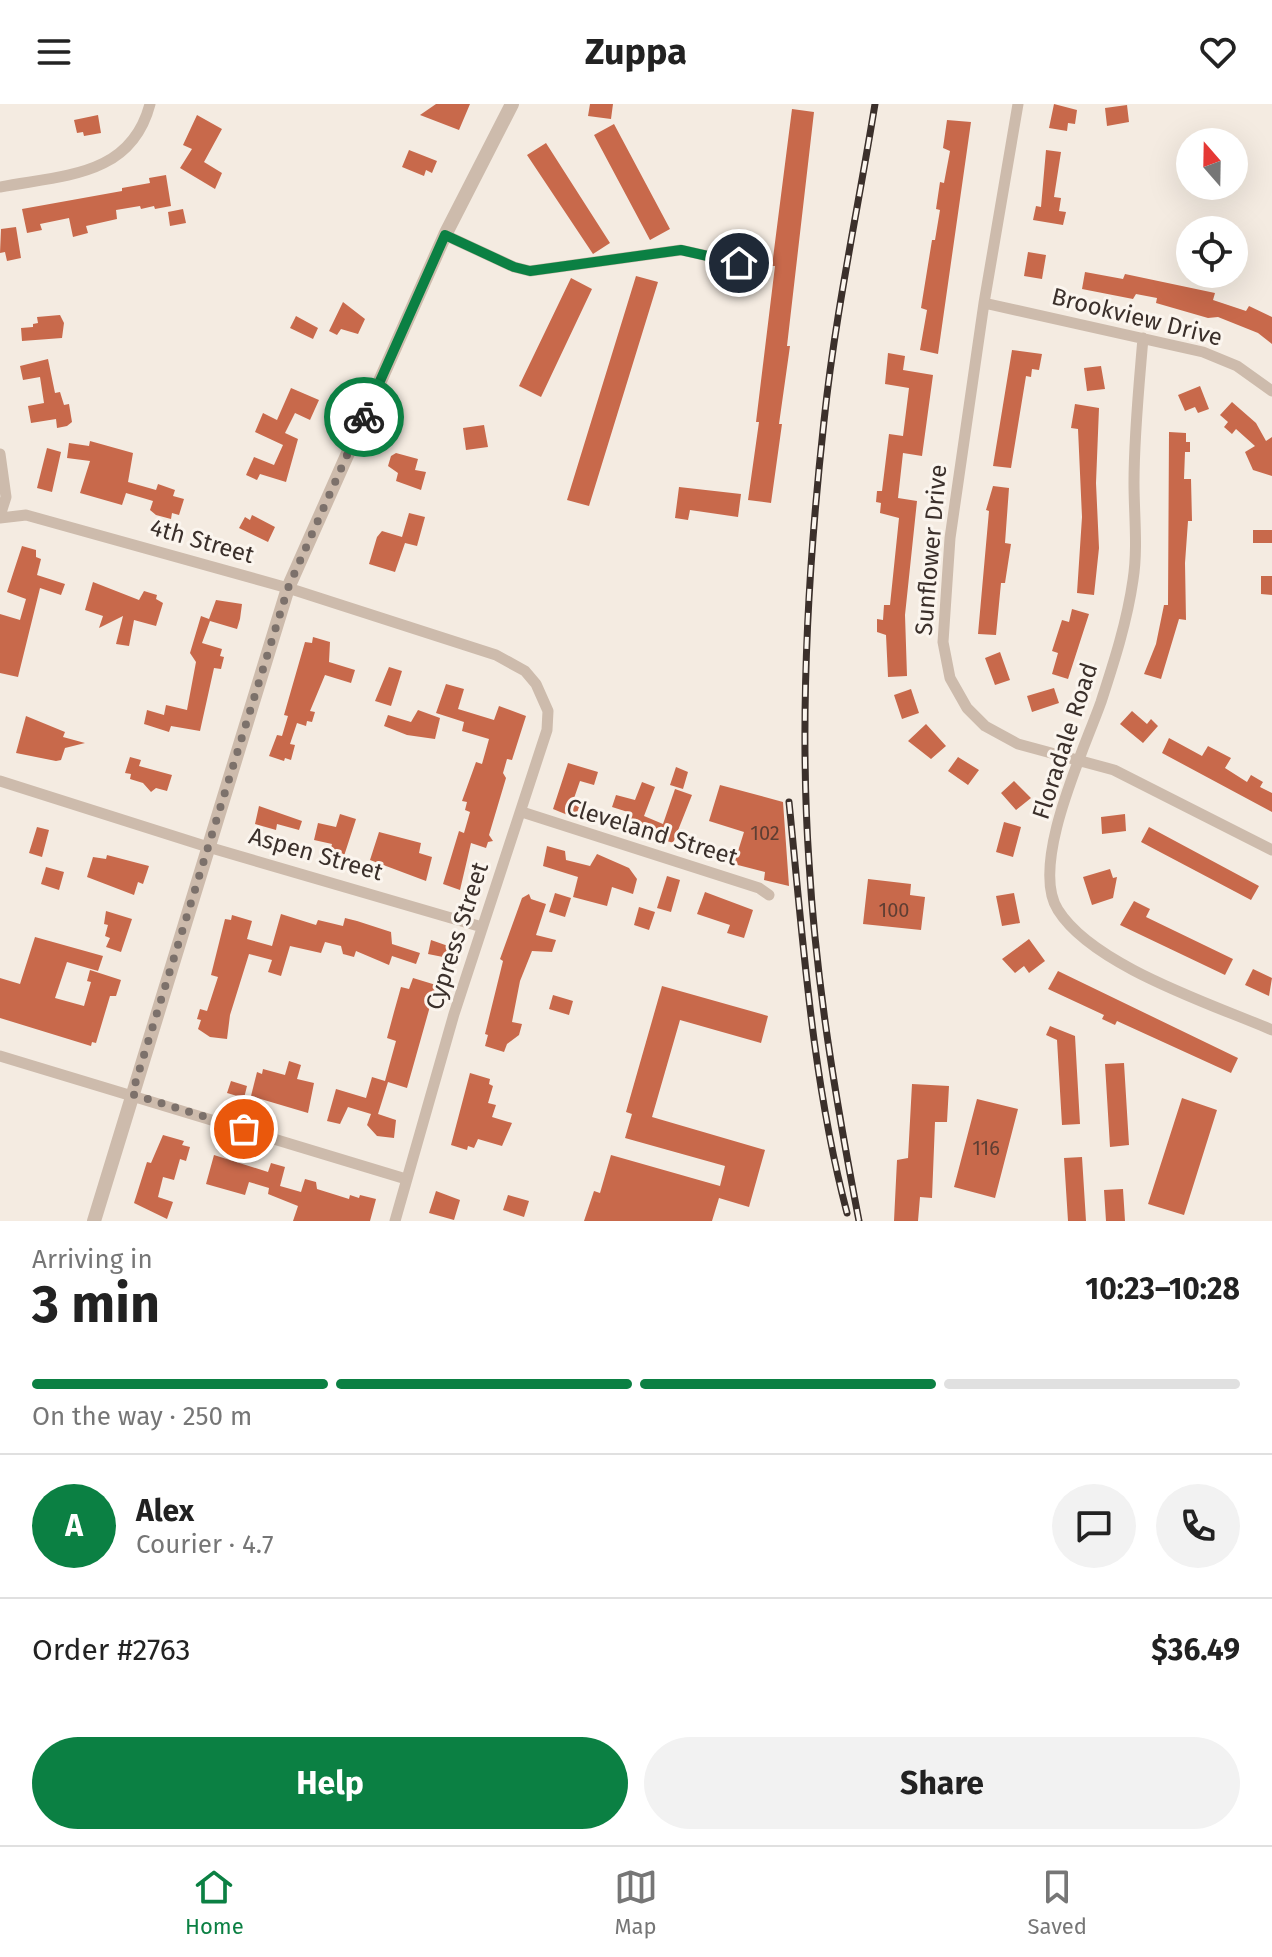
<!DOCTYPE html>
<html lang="en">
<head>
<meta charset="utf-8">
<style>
	body { margin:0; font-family:"Fira Sans",sans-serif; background:#f2f2f2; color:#222; height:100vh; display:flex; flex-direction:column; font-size:30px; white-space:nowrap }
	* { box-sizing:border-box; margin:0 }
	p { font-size:26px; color:#767676 }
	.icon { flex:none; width:44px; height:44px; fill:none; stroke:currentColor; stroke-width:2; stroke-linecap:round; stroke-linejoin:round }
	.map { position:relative; height:1117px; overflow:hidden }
	.details { display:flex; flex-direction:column; background:#fff; flex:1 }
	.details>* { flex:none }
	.needle { width:52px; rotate:340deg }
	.buttons { position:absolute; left:1176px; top:24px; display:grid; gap:16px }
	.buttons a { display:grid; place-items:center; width:72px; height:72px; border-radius:50%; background:#fff; box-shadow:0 8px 32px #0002; font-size:40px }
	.pin { position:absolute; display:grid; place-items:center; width:68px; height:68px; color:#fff; margin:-34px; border:4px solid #fff; border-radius:50%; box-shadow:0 2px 8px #0007 }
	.courier { position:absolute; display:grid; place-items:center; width:80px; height:80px; margin:-40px; border:6px solid #0b8043; border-radius:50%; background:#fff; color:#222; box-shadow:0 2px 10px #0007 }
	.head em { font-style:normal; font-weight:700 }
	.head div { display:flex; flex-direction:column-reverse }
	.head { display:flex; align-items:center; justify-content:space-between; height:136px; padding:0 32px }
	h1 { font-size:52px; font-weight:700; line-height:60px }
	.bar { display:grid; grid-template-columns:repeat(4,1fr); gap:12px 8px; align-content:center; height:96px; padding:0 32px }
	.bar i { height:10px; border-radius:6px; background:#e0e0e0 }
	.bar .current { background:#0b8043 }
	.bar p { grid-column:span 4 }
	.line { display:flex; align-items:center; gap:20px; padding:0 32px; border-top:2px solid #e0e0e0 }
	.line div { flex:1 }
	.round { display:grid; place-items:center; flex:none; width:84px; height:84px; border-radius:42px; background:#f2f2f2 }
	.button { display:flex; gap:16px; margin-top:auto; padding:16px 32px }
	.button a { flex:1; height:92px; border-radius:48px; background:#0b8043; color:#fff; font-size:32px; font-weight:700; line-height:92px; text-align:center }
	.button a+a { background:#f2f2f2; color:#222 }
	header { display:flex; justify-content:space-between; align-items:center; height:104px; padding:0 32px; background:#fff; font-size:36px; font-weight:700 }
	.tabs { display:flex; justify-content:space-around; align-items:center; height:112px; border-top:2px solid #e0e0e0; background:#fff; font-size:22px; color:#767676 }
	.tabs a { display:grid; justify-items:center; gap:4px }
	.tabs .current { color:#0b8043 }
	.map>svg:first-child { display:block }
	.building { fill:#c8694b }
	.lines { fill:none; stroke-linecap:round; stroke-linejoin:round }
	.minor { stroke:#cdbbac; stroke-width:11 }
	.tertiary { stroke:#cdbbac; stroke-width:14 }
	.rail-casing { stroke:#3b302b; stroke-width:7 }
	.rail { stroke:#fbf5ee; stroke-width:4; stroke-dasharray:12; stroke-linecap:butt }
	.done { stroke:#7c716b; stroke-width:8; stroke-dasharray:0 14.4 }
	.route { stroke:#0b8043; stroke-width:10 }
	.labels { text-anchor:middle; stroke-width:6; stroke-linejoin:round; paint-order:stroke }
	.number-label { font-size:20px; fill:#5e3e33 }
	.street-label { font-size:24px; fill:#3b302b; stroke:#fbf5ee }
</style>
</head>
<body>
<header><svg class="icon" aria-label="menu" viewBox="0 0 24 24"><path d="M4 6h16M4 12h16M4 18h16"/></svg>Zuppa<svg class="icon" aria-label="heart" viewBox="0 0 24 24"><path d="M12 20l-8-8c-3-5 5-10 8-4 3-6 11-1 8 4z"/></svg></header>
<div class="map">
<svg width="1272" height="1117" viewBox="0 0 1272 1117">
	<rect width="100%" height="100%" fill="#f4ebe1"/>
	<!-- building -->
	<path class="building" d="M436,0H470L459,26L420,11Z
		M590,0H613L611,15L588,12Z
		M1054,0L1077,6L1075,20L1068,19L1067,27L1049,24Z
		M1127,1L1129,18L1107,22L1105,4Z
		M792,5L814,8L787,242H790L779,320H782L771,399L748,396L759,318H756L775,162H772Z
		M98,11L101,29L84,32L83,28L77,29L74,16Z
		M197,11L222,25L204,58L222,69L215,85L180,64L192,45L183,41Z
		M947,16L971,18L938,250L920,246L927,206L921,204L932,136H935L940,106L936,105L940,78L944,79L950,47L943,44Z
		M614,20L670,125L650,136L594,31Z
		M546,39L610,139L593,150L527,51Z
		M409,46L437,57L432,69L426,66L424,72L402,63Z
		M1046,46L1061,48L1054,93L1061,94L1059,107L1066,108L1063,121L1033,116L1036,102L1041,103Z
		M166,71L171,102L155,105L154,102L141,105L140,102L116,106L117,115L86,122L88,129L73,133L69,114L40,120L42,126L27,129L22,105L122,87V84L150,79L149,74Z
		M183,105L186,119L170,122L168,108Z
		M16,123L21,154L7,157L5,148L0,149L1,125Z
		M1028,148L1046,151L1042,175L1024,172Z
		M1085,168L1123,175L1125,170L1215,189L1213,196L1246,207L1249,202L1272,213V240L1258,229L1218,213L1208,214L1156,199L1157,194L1136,190L1133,195L1082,185Z
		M636,172L658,178L589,402L567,396Z
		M571,174L592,185L541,293L519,282Z
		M343,198L365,215L358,230L341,225L337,231L329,227Z
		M60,211L64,219L62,234L22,237L21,224L33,223V220L38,219L37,213Z
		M296,212L318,224L313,235L290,224Z
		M1012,246L1042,250L1039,266L1032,265L1031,273L1026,272L1011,364L993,362Z
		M888,249L905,252L903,266L933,271L922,352L903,349L898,394L917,397L905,511L907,572L888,573L886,531L877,528V515L883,516L884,501H890L899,414L880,409L881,399L876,398L877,387H882L889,330L903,332L909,284L885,280Z
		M48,255L55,289L60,288L64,301L69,300L72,318L67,322L57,324L56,315L31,319L28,302L44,299L40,273L23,276L20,262Z
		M1101,262L1105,285L1087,287L1084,264Z
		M1200,282L1209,305L1198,309L1195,303L1185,307L1178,291Z
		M291,284L319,296L310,316L295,309L285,329L298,335L286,378L260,370L257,376L246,371L254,353L274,361L283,341L255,328L263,309L277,316Z
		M1232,298L1256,319L1266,337L1272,333V372L1253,366L1245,348L1255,342L1236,325L1232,330L1224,323L1228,318L1220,311Z
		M1075,300L1099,304L1096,379L1099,444L1094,491L1077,489L1082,413L1078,325L1071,324Z
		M484,321L488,343L466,346L463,324Z
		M1169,328L1186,329V338H1190V348H1185L1184,375H1191L1192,417H1188L1185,459L1186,516L1179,515L1161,575L1144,570L1156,540L1164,501H1168Z
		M90,337L133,349L128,378L156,386L158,380L175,386L173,392L184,395L179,411L172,409L171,415L156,411L150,406L153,397L126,389L122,401L80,389L90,357L67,354L69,339L89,342Z
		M47,344L61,348L52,388L37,384Z
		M396,349L418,355L415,366L426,368L421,386L396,377L398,369L388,362L391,352Z
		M993,382L1009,384L1005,439L1011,440L1005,479H1001L996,531L978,530L989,407L986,406Z
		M679,383L741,390L738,413L690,406L688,416L675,414Z
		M409,409L425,413L417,442L405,439L395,468L369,460L377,433L382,427L402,433Z
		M252,411L275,423L268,438L239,424L245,413L250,416Z
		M1253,426H1272V439H1253Z
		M22,442L36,446V453L41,455L37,471L65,480L61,491L40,484L18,573L0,569V510L20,516L26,495L7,488Z
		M1261,472H1272V491L1261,490Z
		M93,478L139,496L144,487L157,491L156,495L163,499L156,522L134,516L129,542L116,540L123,512L99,524L103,512L85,506Z
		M216,496L242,500L240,515L237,525L210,517L202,539L222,545L220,552L224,553L221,565L214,564L200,627L171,622L169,628L144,620L147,606L164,611L166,601L187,606L196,558L190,549L201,512L209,515Z
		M1072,505L1089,510L1068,575L1052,570L1058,549L1052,547L1062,516L1069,518Z
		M313,533L330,538L329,558L355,566L351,579L325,571L310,607L315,608L312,618L307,617L306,622L297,619L290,640L295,641L291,656L285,654L284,657L269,652L277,631L282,632L288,612L284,611L305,538L312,539Z
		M1000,548L1010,576L995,581L985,554Z
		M389,563L402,567L391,602L375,597Z
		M446,580L464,585L458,605L494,616L499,602L526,612L512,656L507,655L503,669L506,674L489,731L493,737L488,738L486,744L471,739L460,786L443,780L459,727L464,729L470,708L465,706L467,698L462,697L476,658L482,660L489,635L462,627L464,618L436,609Z
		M1054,584L1059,599L1032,608L1027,592Z
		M911,585L919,609L902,615L894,591Z
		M418,606L440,614L435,635L407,631L384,622L388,611L411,618Z
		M1132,607L1147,620L1151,615L1158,622L1143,639L1120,620Z
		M26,612L65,628L63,633L85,639L65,644L61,656L56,657L16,649Z
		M926,620L946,642L931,655L908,637Z
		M1169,634L1202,652L1208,642L1231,654L1225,664L1247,678L1251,671L1263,678L1260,683L1272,689V708L1162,649Z
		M130,653L141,656L139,662L172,671L167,687L156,684L151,688L143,679L130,675L131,670L125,669Z
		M958,653L979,666L968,681L948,667Z
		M568,659L598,668L594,681L580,677L572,700L579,703L575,714L553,705Z
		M676,663L688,668L683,685L670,681Z
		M1014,677L1031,694L1016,706L1001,689Z
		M642,678L655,683L644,712L663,720L675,685L692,691L673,739L629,724L631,709L612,703L616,691L635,696Z
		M720,681L783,698L789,782L764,776L765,768L734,760L744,728L709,717Z
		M259,702L302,717L299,726L277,720L276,726L255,720Z
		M340,710L356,715L344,752L330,748L332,740L314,736L318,719L336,723Z
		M1125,710L1126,727L1102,730L1101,713Z
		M1004,718L1021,723L1013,753L996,748Z
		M37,723L49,726L42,753L29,749Z
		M1149,723L1259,782L1251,796L1141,738Z
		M379,728L421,739L419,749L432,753L426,777L370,756Z
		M547,742L565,747L566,756L590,762L597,750L629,764L637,775L633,790L612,783L607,802L573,793L578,773L543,762Z
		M107,751L149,762L143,780L138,778L134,791L87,773L93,753L106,755Z
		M46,763L64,768L59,786L41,780Z
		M1110,765L1113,774L1117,773L1113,794L1092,801L1083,773Z
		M667,772L680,776L671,808L657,804Z
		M868,775L911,780L910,791L925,793L921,826L863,820Z
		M705,788L753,806L744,834L727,829L730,821L697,810Z
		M555,789L571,794L565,813L549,808Z
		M1014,789L1020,819L1002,822L996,792Z
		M529,790L531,795L546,800L536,831L556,836L552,848L532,847L520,877L512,918L522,920L519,931L507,940L504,948L485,942L488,931L485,930L503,857L500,855L522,794Z
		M1134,797L1150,805L1146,813L1233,855L1225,871L1120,821Z
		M639,803L655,808L649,826L634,821Z
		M106,807L132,815L121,848L106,843L110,834L105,832L108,821L104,820Z
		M281,810L316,821L318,816L343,822L345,814L357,817L391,828L392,840L420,849L416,860L392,852L389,861L356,847L354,853L343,850L341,842L325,838L321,849L290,842L281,872L268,868L272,856L249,850L230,911L227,935L210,933L198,925L201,916L197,915L200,905L207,907L218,873L211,871L225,815L231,816L232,811L252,817L247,835L272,842Z
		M35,833L103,852L98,867L67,858L55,894L84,902L91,878L87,877L90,866L121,876L116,892H110L96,939L92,938L91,942L0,914V874L20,880Z
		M1029,835L1045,857L1029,869L1024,862L1015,869L1002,855Z
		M431,836L451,843L448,854L428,850Z
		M1253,865L1272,874L1269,892L1245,881Z
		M1058,867L1238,954L1231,969L1117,917L1115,921L1102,915L1104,911L1048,885Z
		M413,874L436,881L407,984L388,978L378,1010L396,1016L394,1034L377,1032L367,1021L371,1010L348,1003L340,1020L327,1017L336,985L366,994L372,973L385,977L396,937L387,934L394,908L401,883L409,885Z
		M662,882L768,912L761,939L680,916L652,1013L765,1046L749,1103L719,1094L712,1117H584L594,1087L600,1089L611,1051L720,1082L725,1062L625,1034L632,1010L626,1008Z
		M553,891L573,897L569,911L549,905Z
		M1050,922L1075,932L1080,1020L1062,1021L1057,936L1046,931Z
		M289,957L301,961L297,975L314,979L308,1009L251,992L257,968L262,970L263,965L285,971Z
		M1124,959L1129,1041L1110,1043L1105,960Z
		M470,969L490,975L489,980L493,982L488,999L496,1001L492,1013L512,1019L502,1042L478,1035L474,1044L468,1042L467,1046L451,1041Z
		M231,977L247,982L244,994L227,989Z
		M912,980L949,982L947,1018H935L932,1094L920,1093L918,1117H894L897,1056L908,1054Z
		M1182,994L1217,1006L1184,1111L1148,1100Z
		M977,995L1018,1005L995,1094L954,1083Z
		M163,1031L184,1037L182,1041L190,1043L186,1057L180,1055L174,1076L163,1073L158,1093L173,1098L167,1115L134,1099L147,1058L151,1059Z
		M214,1051L268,1068L271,1059L285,1063L280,1082L301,1088L305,1075L316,1078L317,1085L349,1095L350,1091L359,1094L360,1091L376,1095L370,1117H293L298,1102L268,1090L269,1084L249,1078L245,1091L206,1080Z
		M1082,1053L1086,1117H1068L1064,1054Z
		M1123,1085L1125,1117H1106L1104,1086Z
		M436,1087L460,1096L454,1116L429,1109Z
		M508,1091L529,1097L524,1113L503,1106Z"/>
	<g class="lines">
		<!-- minor -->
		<path class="minor" d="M1018,0L984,199L950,434L943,538L950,574L967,604L985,622L1018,640L1114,666L1272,746
			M0,83C63,71 131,73 150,0
			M445,131L514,163L530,167L681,146L739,159
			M984,199L1203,248L1237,262L1272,287
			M1143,234C1139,282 1134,330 1134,379C1134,411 1138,444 1133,476C1127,518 1114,558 1101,598C1084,646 1029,761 1058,806C1093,862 1212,900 1272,926
			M0,350L6,393L0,412
			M0,414L26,411L288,484L496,551L525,567L536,580L548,607L547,626L454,910L395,1117
			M0,677L208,743L482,823
			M522,708L759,784L769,791
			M0,952L406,1075"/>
		<!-- tertiary -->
		<path class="tertiary" d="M94,1117L288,484L445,131L512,0"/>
		<defs>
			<path id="rail" d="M789,698C803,835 812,976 847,1109
				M859,1117C836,998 816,878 809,758C799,612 808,462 824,317C835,211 858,105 875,0"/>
		</defs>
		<!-- rail casing -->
		<use href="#rail" class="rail-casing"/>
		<!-- rail -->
		<use href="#rail" class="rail"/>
	</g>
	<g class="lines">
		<!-- done -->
		<path class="done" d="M244,1025L132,990L288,484L364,313"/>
		<!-- route -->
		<path class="route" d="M364,313L445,131L514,163L530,167L681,146L739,159"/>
	</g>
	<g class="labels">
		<!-- number labels -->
		<g class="number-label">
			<text x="765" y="736">102</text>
			<text x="894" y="813">100</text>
			<text x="986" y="1051">116</text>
		</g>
		<!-- street labels -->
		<g class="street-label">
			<text transform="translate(1137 213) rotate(14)" y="8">Brookview Drive</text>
			<text transform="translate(202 437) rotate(16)" y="8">4th Street</text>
			<text transform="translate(931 446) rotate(-85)" y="8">Sunflower Drive</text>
			<text transform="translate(1065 637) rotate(-72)" y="8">Floradale Road</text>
			<text transform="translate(652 728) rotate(17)" y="8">Cleveland Street</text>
			<text transform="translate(316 750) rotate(16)" y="8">Aspen Street</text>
			<text transform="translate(457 832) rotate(-72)" y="8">Cypress Street</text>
		</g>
	</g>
</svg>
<div class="buttons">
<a><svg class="needle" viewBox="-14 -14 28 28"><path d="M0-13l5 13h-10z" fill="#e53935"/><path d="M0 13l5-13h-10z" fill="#767676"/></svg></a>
<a><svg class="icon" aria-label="locate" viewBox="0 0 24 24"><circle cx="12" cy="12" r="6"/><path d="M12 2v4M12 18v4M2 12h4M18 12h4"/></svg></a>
</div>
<div class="pin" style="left:244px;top:1025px;background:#ea580c"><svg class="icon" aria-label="bag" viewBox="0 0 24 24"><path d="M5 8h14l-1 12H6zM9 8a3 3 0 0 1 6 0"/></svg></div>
<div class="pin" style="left:739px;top:159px;background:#1f2937"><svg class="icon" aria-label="home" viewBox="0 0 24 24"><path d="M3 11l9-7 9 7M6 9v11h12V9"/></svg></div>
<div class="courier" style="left:364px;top:313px"><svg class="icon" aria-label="bike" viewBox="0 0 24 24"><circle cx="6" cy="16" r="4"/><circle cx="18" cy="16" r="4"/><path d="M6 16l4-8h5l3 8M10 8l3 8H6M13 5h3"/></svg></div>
</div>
<section class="details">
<div class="head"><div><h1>3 min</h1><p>Arriving in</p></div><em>10:23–10:28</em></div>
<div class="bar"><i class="current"></i><i class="current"></i><i class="current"></i><i></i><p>On the way · 250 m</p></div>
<div class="line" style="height:144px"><b class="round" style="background:#0b8043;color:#fff">A</b><div><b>Alex</b><p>Courier · 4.7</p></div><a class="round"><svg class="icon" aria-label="chat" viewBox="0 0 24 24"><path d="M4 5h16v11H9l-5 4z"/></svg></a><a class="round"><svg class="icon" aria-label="phone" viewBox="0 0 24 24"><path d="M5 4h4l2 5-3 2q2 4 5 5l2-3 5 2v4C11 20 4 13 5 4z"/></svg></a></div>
<div class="line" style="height:104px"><div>Order #2763</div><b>$36.49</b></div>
<div class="button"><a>Help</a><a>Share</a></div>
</section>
<nav class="tabs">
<a class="current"><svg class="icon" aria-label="home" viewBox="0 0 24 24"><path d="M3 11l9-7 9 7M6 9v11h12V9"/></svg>Home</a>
<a><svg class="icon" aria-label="map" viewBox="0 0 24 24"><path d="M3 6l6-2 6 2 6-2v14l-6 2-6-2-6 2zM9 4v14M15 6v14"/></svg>Map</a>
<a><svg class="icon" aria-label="saved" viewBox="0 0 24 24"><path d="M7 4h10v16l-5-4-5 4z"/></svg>Saved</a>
</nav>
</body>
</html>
